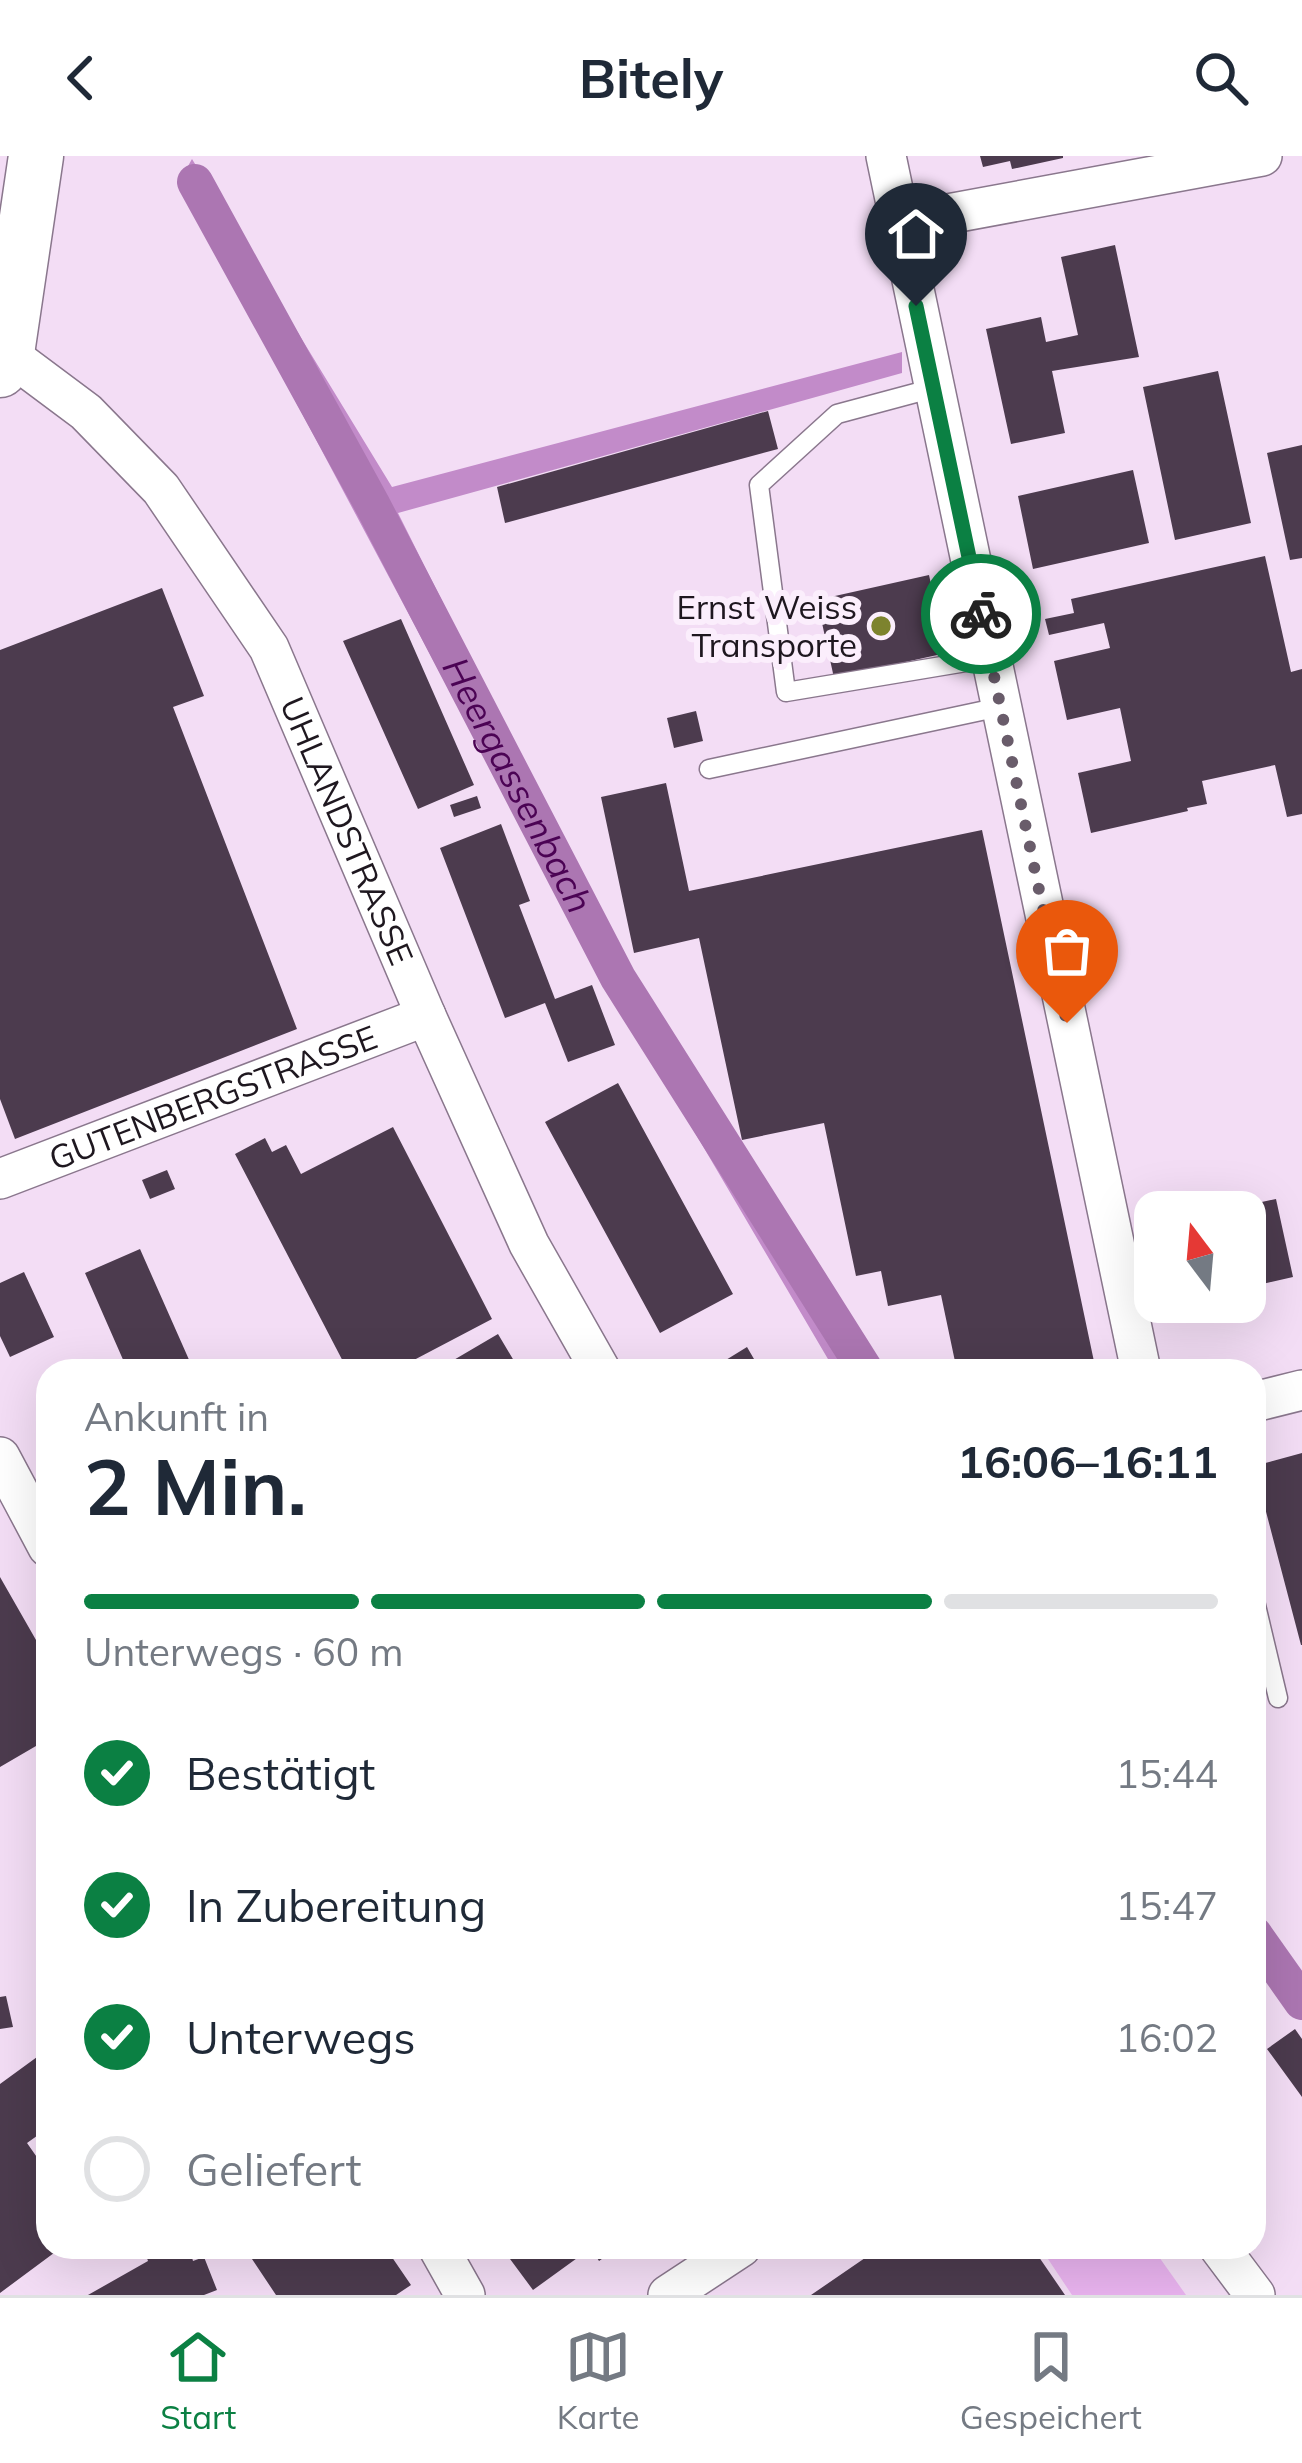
<!DOCTYPE html>
<html lang="de">
<head>
<meta charset="utf-8">
<style>
	body { margin:0; font-family:Mulish,sans-serif; background:#f2f2f3; color:#1f2937; height:100vh; display:flex; flex-direction:column; font-size:45px; white-space:nowrap }
	* { box-sizing:border-box; margin:0 }
	p { font-size:39px; color:#747a83 }
	.icon { flex:none; width:66px; height:66px; fill:none; stroke:currentColor; stroke-width:2; stroke-linecap:round; stroke-linejoin:round }
	.map { position:relative; flex:1; overflow:hidden }
	.sheet { position:absolute; left:36px; top:1203px; width:1230px; height:900px; display:flex; flex-direction:column; background:#fff; border-radius:36px; box-shadow:0 12px 48px #0002 }
	.sheet>* { flex:none }
	.needle { width:78px; rotate:344deg }
	.controls { position:absolute; left:1134px; top:1035px; display:grid; gap:24px }
	.controls a { display:grid; place-items:center; width:132px; height:132px; border-radius:24px; background:#fff; box-shadow:0 12px 48px #0002; font-size:60px }
	.pin { position:absolute; display:grid; place-items:center; width:102px; height:102px; color:#fff; margin:-123px -51px; border-radius:50% 50% 50% 0; rotate:-45deg; box-shadow:0 0 12px #0007 }
	.pin .icon { rotate:45deg }
	.courier { position:absolute; display:grid; place-items:center; width:120px; height:120px; margin:-60px; border:9px solid #0b8043; border-radius:50%; background:#fff; color:#222; box-shadow:0 3px 15px #0007 }
	.summary em { font-style:normal; font-weight:700 }
	.summary div { display:flex; flex-direction:column-reverse }
	.summary { display:flex; align-items:center; justify-content:space-between; height:204px; padding:0 48px }
	h1 { font-size:78px; font-weight:700; line-height:90px }
	.bar { display:grid; grid-template-columns:repeat(4,1fr); gap:18px 12px; align-content:center; height:144px; padding:0 48px }
	.bar i { height:15px; border-radius:9px; background:#e0e1e3 }
	.bar .selected { background:#0b8043 }
	.bar p { grid-column:span 4 }
	ol { padding:0 48px; list-style:none }
	li { display:flex; align-items:center; gap:36px; height:132px }
	li p { margin-inline-start:auto }
	li .icon { padding:12px; border-radius:50%; background:#0b8043; color:#fff; stroke-width:4 }
	li:last-child { color:#747a83 }
	li i { width:66px; height:66px; border:6px solid #e0e1e3; border-radius:50% }
	header { display:flex; justify-content:space-between; align-items:center; height:156px; padding:0 48px; background:#fff; font-size:54px; font-weight:700 }
	.tab-bar { display:flex; justify-content:space-around; align-items:center; height:168px; border-top:3px solid #e0e1e3; background:#fff; font-size:33px; color:#747a83 }
	.tab-bar a { display:grid; justify-items:center; gap:6px }
	.tab-bar .selected { color:#0b8043 }
	.map>svg:first-child { display:block }
	.green { fill:#e9b3ef }
	.forest { fill:#c28bc9 }
	.lines { fill:none; stroke-linecap:round; stroke-linejoin:round }
	.canal { stroke:#ac76b2; stroke-width:36 }
	.building { fill:#4c3b4e }
	.service-casing { stroke:#8a778d; stroke-width:21 }
	.minor-casing { stroke:#8a778d; stroke-width:42 }
	.secondary-casing { stroke:#8a778d; stroke-width:57 }
	.service { stroke:#fff; stroke-width:18 }
	.minor { stroke:#fff; stroke-width:39 }
	.secondary { stroke:#fff; stroke-width:54 }
	.done { stroke:#695c6a; stroke-width:12; stroke-dasharray:0 21.6 }
	.route { stroke:#0b8043; stroke-width:15 }
	.poi-dot { fill:#7d832e; stroke:#fbeefc; stroke-width:4.5 }
	.labels { text-anchor:middle; stroke-width:12; stroke-linejoin:round; paint-order:stroke }
	.poi-label { font-size:33px; fill:#1e171f; stroke:#fbeefc; text-anchor:end }
	.street-label { font-size:33px; fill:#1e171f; stroke:#fbeefc }
	.water-label { font-size:36px; font-style:italic; fill:#4b0354; stroke:#fbeefc }
</style>
</head>
<body>
<header><svg class="icon" aria-label="back" viewBox="0 0 24 24"><path d="M15 5l-7 7 7 7"/></svg>Bitely<svg class="icon" aria-label="search" viewBox="0 0 24 24"><circle cx="10" cy="10" r="6"/><path d="M15 15l6 6"/></svg></header>
<div class="map">
<svg width="1302" height="2139" viewBox="0 0 1302 2139">
	<rect width="100%" height="100%" fill="#f3ddf5"/>
	<!-- green -->
	<path class="green" d="M1040,2091H1152L1186,2139H1072Z"/>
	<!-- forest -->
	<path class="forest" d="M192,3L392,331L902,196V217L398,357L622,805L884,1215H835L583,786L179,26Z"/>
	<g class="lines">
		<!-- canal -->
		<g class="canal">
			<path id="s1" d="M195,26L373,350L618,822L866,1215"/>
			<path d="M1254,1778L1302,1846"/>
		</g>
	</g>
	<!-- building -->
	<path class="building" d="M980,0H1063V2L1012,13L1010,5L983,11Z
		M1115,89L1139,201L1052,215L1065,277L1011,288L986,173L1041,161L1046,186L1078,179L1061,101Z
		M1218,215L1251,367L1175,384L1143,231Z
		M768,255L778,293L505,367L497,331Z
		M1302,289V402L1290,404L1267,297Z
		M1133,314L1149,387L1033,413L1018,340Z
		M1265,400L1291,516L1302,513V658L1287,661L1275,609L1202,625L1207,648L1187,652L1188,655L1091,677L1078,617L1131,605L1120,552L1067,564L1054,505L1110,492L1104,467L1049,479L1045,463L1074,457L1071,443Z
		M929,419L946,497L834,522L817,444Z
		M162,432L204,540L173,551L297,873L15,983L0,943V494Z
		M401,463L474,629L418,653L343,485Z
		M696,555L703,585L674,592L667,562Z
		M666,627L689,735L982,674L1096,1215H957L941,1139L888,1150L881,1115L856,1120L824,967L742,984L699,782L634,797L601,641Z
		M477,640L481,652L454,661L450,649Z
		M501,668L530,745L519,749L555,843L592,829L615,889L568,906L545,847L505,862L440,692Z
		M618,927L733,1138L660,1177L545,966Z
		M393,971L492,1163L393,1215H348L235,998L265,982L272,996L286,989L301,1018Z
		M167,1014L175,1033L150,1043L142,1024Z
		M1276,1043L1293,1121L1245,1132V1056L1225,1054Z
		M140,1093L194,1215H128L85,1117Z
		M24,1116L54,1181L10,1201L0,1180V1127Z
		M498,1178L520,1215H458L452,1205Z
		M747,1191L761,1215H708Z
		M1302,1297V1489H1301L1254,1310Z
		M0,1421L48,1505V1583L0,1611Z
		M6,1840L13,1871L0,1873V1841Z
		M1295,1873L1302,1883V1941L1267,1893Z
		M48,1893V1972L27,1987L48,2017V2091H62L0,2137V1928Z
		M143,2091H189L193,2105L204,2101L217,2134L204,2139H88L148,2105Z
		M263,2091H385L411,2129L396,2139H276L250,2100Z
		M518,2091H619L599,2105L591,2092L533,2134L507,2099Z
		M881,2091H1032L1065,2139H811Z"/>
	<g class="lines">
		<defs>
			<path id="service" d="M934,232L837,258L759,329L786,536L990,502
				M709,613L1000,551
				M1254,1441L1278,1542"/>
			<g id="minor">
				<path d="M886,0L1141,1215"/>
				<path d="M899,67L1262,0"/>
				<path id="s2" d="M7,197L86,256L161,333L269,492L426,860L529,1088L601,1215"/>
				<path id="s3" d="M0,1023L426,860"/>
				<path d="M1254,1246L1302,1234"/>
				<path d="M0,1301L48,1391"/>
				<path d="M438,2091L465,2139"/>
				<path d="M1219,2091L1255,2139"/>
				<path d="M668,2139L741,2091"/>
			</g>
			<path id="secondary" d="M0,214L7,197L36,0"/>
		</defs>
		<!-- service casing -->
		<use href="#service" class="service-casing"/>
		<!-- minor casing -->
		<use href="#minor" class="minor-casing"/>
		<!-- secondary casing -->
		<use href="#secondary" class="secondary-casing"/>
		<!-- service -->
		<use href="#service" class="service"/>
		<!-- minor -->
		<use href="#minor" class="minor"/>
		<!-- secondary -->
		<use href="#secondary" class="secondary"/>
	</g>
	<g class="lines">
		<!-- done -->
		<path class="done" d="M981,458L1067,867"/>
		<!-- route -->
		<path class="route" d="M916,150L981,458"/>
	</g>
	<!-- markers -->
	<circle class="poi-dot" cx="881" cy="470" r="12"/>
	<g class="labels">
		<!-- poi labels -->
		<g class="poi-label">
			<text x="857" y="463">Ernst Weiss<tspan x="857" dy="38">Transporte</tspan></text>
		</g>
		<!-- street labels -->
		<g class="street-label">
			<text dy="12" stroke="none"><textPath href="#s2" startOffset="597">UHLANDSTRASSE</textPath></text>
			<text dy="12" stroke="none"><textPath href="#s3" startOffset="228">GUTENBERGSTRASSE</textPath></text>
		</g>
		<!-- water labels -->
		<g class="water-label">
			<text dy="13" stroke="none"><textPath href="#s1" startOffset="684">Heergassenbach</textPath></text>
		</g>
	</g>
</svg>
<div class="controls">
<a><svg class="needle" viewBox="-14 -14 28 28"><path d="M0-13l5 13h-10z" fill="#e53935"/><path d="M0 13l5-13h-10z" fill="#747a83"/></svg></a>
</div>
<div class="pin" style="left:1067px;top:867px;background:#ea580c"><svg class="icon" aria-label="bag" viewBox="0 0 24 24"><path d="M5 8h14l-1 12H6zM9 8a3 3 0 0 1 6 0"/></svg></div>
<div class="pin" style="left:916px;top:150px;background:#1f2937"><svg class="icon" aria-label="home" viewBox="0 0 24 24"><path d="M3 11l9-7 9 7M6 9v11h12V9"/></svg></div>
<div class="courier" style="left:981px;top:458px"><svg class="icon" aria-label="bike" viewBox="0 0 24 24"><circle cx="6" cy="16" r="4"/><circle cx="18" cy="16" r="4"/><path d="M6 16l4-8h5l3 8M10 8l3 8H6M13 5h3"/></svg></div>
<section class="sheet">
<div class="summary"><div><h1>2 Min.</h1><p>Ankunft in</p></div><em>16:06–16:11</em></div>
<div class="bar"><i class="selected"></i><i class="selected"></i><i class="selected"></i><i></i><p>Unterwegs · 60 m</p></div>
<ol>
<li><svg class="icon" aria-label="check" viewBox="0 0 24 24"><path d="M5 12l5 5 9-10"/></svg>Bestätigt<p>15:44</p></li>
<li><svg class="icon" aria-label="check" viewBox="0 0 24 24"><path d="M5 12l5 5 9-10"/></svg>In Zubereitung<p>15:47</p></li>
<li><svg class="icon" aria-label="check" viewBox="0 0 24 24"><path d="M5 12l5 5 9-10"/></svg>Unterwegs<p>16:02</p></li>
<li><i></i>Geliefert</li>
</ol>
</section>
</div>
<nav class="tab-bar">
<a class="selected"><svg class="icon" aria-label="home" viewBox="0 0 24 24"><path d="M3 11l9-7 9 7M6 9v11h12V9"/></svg>Start</a>
<a><svg class="icon" aria-label="map" viewBox="0 0 24 24"><path d="M3 6l6-2 6 2 6-2v14l-6 2-6-2-6 2zM9 4v14M15 6v14"/></svg>Karte</a>
<a><svg class="icon" aria-label="saved" viewBox="0 0 24 24"><path d="M7 4h10v16l-5-4-5 4z"/></svg>Gespeichert</a>
</nav>
</body>
</html>
